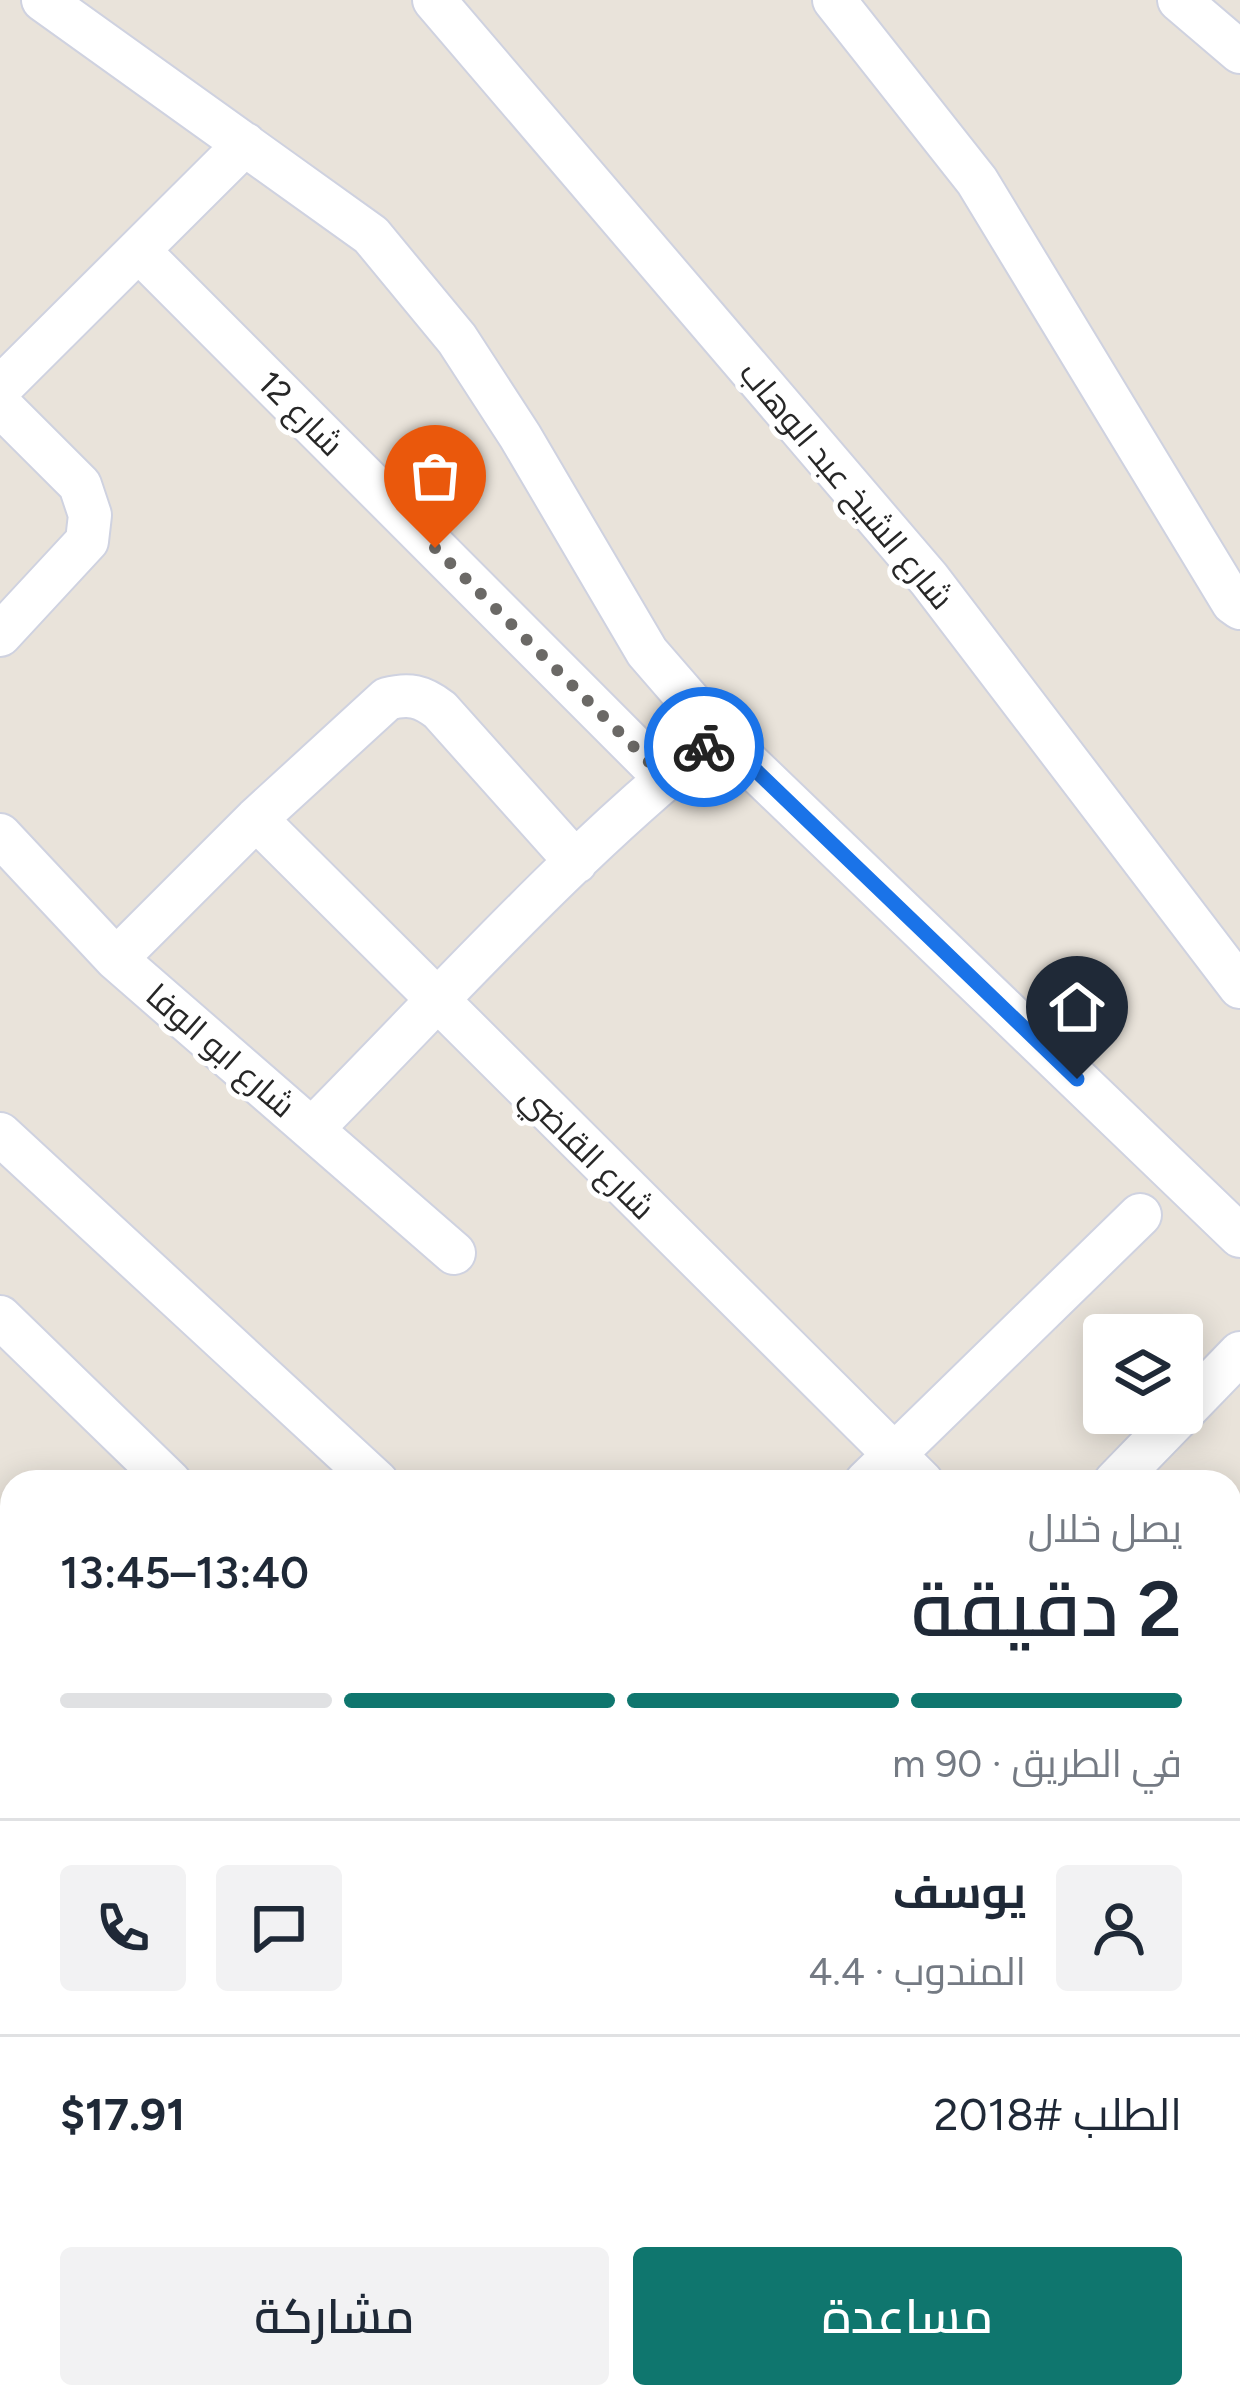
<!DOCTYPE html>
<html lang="ar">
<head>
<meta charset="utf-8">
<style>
	body { margin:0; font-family:Figtree,Cairo,sans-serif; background:#f2f2f3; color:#1f2937; direction:rtl; height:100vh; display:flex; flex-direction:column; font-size:45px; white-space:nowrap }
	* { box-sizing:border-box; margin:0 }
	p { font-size:39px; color:#747a83 }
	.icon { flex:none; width:66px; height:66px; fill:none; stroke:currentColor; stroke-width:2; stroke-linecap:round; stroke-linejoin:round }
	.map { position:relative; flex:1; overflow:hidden; direction:ltr }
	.panel { position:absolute; left:0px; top:1470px; width:1242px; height:939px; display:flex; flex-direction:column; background:#fff; border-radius:36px 36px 0 0; box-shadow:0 6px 30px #0003; direction:rtl }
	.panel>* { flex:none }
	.tools { position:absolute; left:1083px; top:1314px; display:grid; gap:24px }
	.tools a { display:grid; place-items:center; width:120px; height:120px; border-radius:12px; background:#fff; box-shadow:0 6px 30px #0003; font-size:60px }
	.pin { position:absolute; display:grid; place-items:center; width:102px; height:102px; color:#fff; margin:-123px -51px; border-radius:50% 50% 50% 0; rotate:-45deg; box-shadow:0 0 12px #0007 }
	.pin .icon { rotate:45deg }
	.courier { position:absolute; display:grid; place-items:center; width:120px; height:120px; margin:-60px; border:9px solid #1a73e8; border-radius:50%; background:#fff; color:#222; box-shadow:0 3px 15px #0007 }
	.summary em { font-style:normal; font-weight:600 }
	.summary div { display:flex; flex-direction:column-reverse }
	.summary { display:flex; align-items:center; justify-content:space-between; height:204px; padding:0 60px }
	h1 { font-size:78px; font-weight:600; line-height:90px }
	.bar { display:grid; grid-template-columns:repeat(4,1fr); gap:18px 12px; align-content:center; height:144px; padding:0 60px }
	.bar i { height:15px; border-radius:9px; background:#e0e1e3 }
	.bar .selected { background:#0f766e }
	.bar p { grid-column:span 4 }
	.line { display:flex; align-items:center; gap:30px; padding:0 60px; border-top:3px solid #e0e1e3 }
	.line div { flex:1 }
	.round { display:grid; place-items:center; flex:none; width:126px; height:126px; border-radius:12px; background:#f2f2f3 }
	.action { display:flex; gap:24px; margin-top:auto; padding:24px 60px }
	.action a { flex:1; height:138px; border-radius:12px; background:#0f766e; color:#fff; font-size:48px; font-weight:600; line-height:138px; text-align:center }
	.action a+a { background:#f2f2f3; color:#1f2937 }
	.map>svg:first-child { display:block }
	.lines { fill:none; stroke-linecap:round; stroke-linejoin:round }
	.street-casing { stroke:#cfd2e0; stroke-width:46 }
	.secondary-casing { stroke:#cfd2e0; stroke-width:64 }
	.street { stroke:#fff; stroke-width:42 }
	.secondary { stroke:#fff; stroke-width:60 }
	.done { stroke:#6b6966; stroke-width:12; stroke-dasharray:0 21.6 }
	.route { stroke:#1a73e8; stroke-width:15 }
	.labels { text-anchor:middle; stroke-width:10; stroke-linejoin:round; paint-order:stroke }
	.street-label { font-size:33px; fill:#272727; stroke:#fff }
</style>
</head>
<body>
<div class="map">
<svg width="1240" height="2408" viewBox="0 0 1240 2408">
	<rect width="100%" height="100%" fill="#e9e3da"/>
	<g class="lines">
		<defs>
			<path id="street" d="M43,0L371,235L457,339L520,436L647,652L719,735L1240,1236
				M434,0L929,579L1240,987
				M834,0L977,181L1233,603L1240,608
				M1179,0L1240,52
				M140,252L665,778
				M0,388L245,144
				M0,405L80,485L90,515L87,541L0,635
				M256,819L922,1482
				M0,835L116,959L454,1253
				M116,959L256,819L387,699C409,693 422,696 440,710L576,862
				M312,1129C444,996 571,852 719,735
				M0,1134L377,1482
				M0,1317L170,1482
				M1182,1413L1240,1353
				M866,1482L1140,1215
				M1115,1482L1182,1413
				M1230,1584L1240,1575
				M1230,1801L1240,1812
				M1230,2120L1240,2110
				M1230,2165L1240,2176
				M355,2408L368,2397"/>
			<path id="secondary" d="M0,2243L12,2255
				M0,2329L12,2340
				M70,2397L82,2408
				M158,2397L169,2408"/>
		</defs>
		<!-- street casing -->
		<use href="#street" class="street-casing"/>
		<!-- secondary casing -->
		<use href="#secondary" class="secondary-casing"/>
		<!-- street -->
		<use href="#street" class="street"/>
		<!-- secondary -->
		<use href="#secondary" class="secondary"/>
	</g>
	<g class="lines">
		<!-- done -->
		<path class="done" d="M435,548L665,778L704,747"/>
		<!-- route -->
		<path class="route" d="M704,747L719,735L1077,1079"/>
	</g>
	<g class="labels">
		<!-- street labels -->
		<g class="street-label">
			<text transform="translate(301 413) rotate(45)" y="12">شارع 12</text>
			<text transform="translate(847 485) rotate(50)" y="12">شارع الشيخ عبد الوهاب</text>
			<text transform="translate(221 1050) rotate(41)" y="12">شارع ابو الوفا</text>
			<text transform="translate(588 1152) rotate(45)" y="12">شارع القاضي</text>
		</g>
	</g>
</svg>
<div class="tools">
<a><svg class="icon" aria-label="layers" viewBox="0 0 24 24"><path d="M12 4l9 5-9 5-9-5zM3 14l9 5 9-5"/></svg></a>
</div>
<div class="pin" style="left:435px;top:548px;background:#ea580c"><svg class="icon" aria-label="bag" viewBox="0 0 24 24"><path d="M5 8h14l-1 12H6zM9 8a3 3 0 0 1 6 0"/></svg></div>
<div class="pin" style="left:1077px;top:1079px;background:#1f2937"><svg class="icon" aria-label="home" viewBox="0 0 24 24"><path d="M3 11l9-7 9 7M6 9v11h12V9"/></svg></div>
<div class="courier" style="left:704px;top:747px"><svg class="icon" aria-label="bike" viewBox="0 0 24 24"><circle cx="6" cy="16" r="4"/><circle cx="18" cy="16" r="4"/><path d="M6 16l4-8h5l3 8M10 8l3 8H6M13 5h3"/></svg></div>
<section class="panel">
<div class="summary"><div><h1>2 دقيقة</h1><p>يصل خلال</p></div><em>13:40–13:45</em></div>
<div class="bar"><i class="selected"></i><i class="selected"></i><i class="selected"></i><i></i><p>في الطريق · 90 m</p></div>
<div class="line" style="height:216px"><a class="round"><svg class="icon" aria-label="person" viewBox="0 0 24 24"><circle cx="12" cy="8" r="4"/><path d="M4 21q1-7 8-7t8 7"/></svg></a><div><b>يوسف</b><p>المندوب · 4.4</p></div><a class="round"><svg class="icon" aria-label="chat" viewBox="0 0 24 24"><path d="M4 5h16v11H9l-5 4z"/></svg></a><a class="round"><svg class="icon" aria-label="phone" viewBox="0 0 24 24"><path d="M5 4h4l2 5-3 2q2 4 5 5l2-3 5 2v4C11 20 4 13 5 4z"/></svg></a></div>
<div class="line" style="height:156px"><div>الطلب #2018</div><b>$17.91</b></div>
<div class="action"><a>مساعدة</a><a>مشاركة</a></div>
</section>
</div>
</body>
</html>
